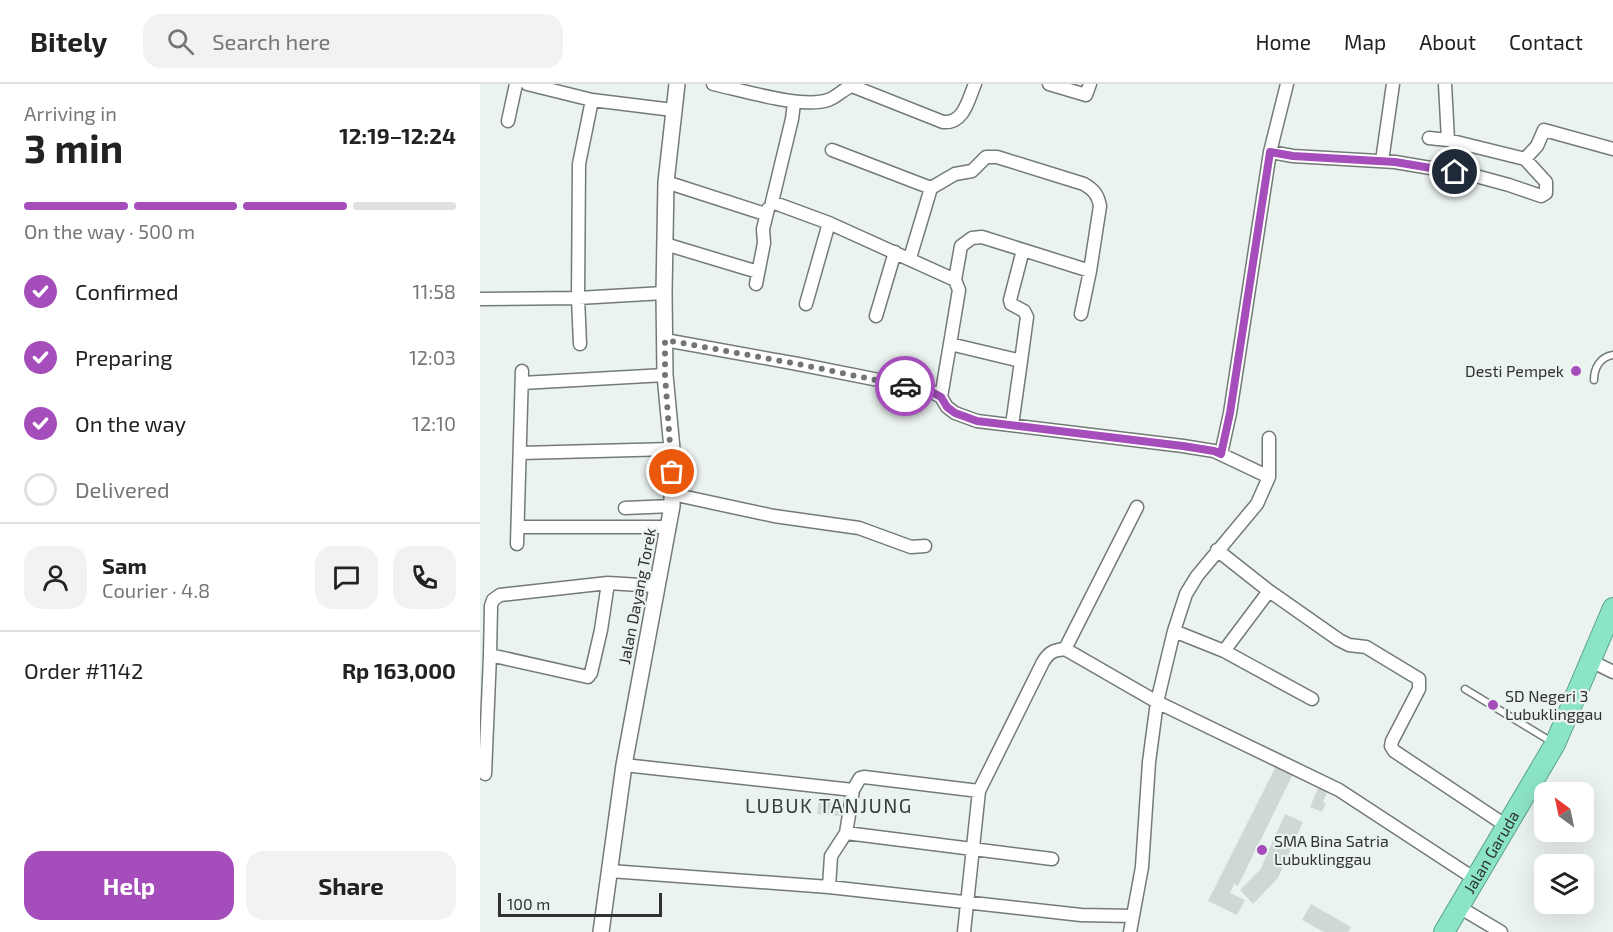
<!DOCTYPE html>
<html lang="en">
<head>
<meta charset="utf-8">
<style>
	body { margin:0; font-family:"Exo 2",sans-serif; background:#f2f2f2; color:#222; height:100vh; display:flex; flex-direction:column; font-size:22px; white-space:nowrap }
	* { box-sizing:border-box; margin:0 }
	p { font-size:20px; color:#767676 }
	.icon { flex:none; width:33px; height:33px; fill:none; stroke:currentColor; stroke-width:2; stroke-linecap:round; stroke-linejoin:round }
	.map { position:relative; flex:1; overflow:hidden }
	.drawer { display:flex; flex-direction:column; background:#fff; width:480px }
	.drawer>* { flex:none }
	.needle { width:39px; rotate:327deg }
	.buttons { position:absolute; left:1054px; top:698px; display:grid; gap:12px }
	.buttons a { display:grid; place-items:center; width:60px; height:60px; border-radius:12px; background:#fff; box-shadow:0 6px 24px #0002; font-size:30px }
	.scale { position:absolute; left:18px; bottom:15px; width:164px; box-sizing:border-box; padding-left:6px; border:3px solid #2f3331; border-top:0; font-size:16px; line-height:21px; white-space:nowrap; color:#2f3331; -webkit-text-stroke:4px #ebf3ef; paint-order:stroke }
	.pin { position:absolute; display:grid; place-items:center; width:51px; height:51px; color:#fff; margin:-26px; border:3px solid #fff; border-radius:50%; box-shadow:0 2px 6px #0007 }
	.courier { position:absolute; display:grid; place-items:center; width:60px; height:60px; margin:-30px; border:4px solid #a54ebb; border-radius:50%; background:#fff; color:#222; box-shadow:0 2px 8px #0007 }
	.headline em { font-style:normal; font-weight:700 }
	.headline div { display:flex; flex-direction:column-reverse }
	.headline { display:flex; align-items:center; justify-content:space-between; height:102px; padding:0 24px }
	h1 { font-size:39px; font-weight:700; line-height:45px }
	.bar { display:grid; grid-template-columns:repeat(4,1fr); gap:9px 6px; align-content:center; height:72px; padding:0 24px }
	.bar i { height:8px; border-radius:4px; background:#e0e0e0 }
	.bar .active { background:#a54ebb }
	.bar p { grid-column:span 4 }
	.line { display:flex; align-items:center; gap:15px; padding:0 24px; border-top:2px solid #e0e0e0 }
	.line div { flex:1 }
	.round { display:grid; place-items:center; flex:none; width:63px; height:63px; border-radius:18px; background:#f2f2f2 }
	ol { padding:0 24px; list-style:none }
	li { display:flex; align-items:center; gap:18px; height:66px }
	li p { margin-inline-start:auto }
	li .icon { padding:6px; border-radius:50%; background:#a54ebb; color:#fff; stroke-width:4 }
	li:last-child { color:#767676 }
	li i { width:33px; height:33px; border:3px solid #e0e0e0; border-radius:50% }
	.cta { display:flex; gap:12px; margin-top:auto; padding:12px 24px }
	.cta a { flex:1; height:69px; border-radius:18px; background:#a54ebb; color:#fff; font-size:24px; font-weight:700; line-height:69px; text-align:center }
	.cta a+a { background:#f2f2f2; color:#222 }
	header { display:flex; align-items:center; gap:36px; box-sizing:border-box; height:84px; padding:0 30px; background:#fff; border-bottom:2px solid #e0e0e0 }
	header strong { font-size:28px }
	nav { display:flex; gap:33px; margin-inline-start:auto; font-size:21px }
	.search { width:420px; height:54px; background:#f2f2f2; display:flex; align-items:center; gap:15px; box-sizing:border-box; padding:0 21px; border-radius:18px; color:#767676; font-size:22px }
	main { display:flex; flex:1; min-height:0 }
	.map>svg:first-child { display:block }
	.building { fill:#d0d8d5 }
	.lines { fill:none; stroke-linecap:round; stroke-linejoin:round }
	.service-casing { stroke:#737a77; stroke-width:9 }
	.minor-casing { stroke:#737a77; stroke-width:15 }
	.tertiary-casing { stroke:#737a77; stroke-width:18 }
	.trunk-casing { stroke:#59a289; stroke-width:22 }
	.service { stroke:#fff; stroke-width:6 }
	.minor { stroke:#fff; stroke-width:12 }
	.tertiary { stroke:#fff; stroke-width:15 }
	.trunk { stroke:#8ce4c7; stroke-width:20 }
	.done { stroke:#717674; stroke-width:6; stroke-dasharray:0 10.8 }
	.route { stroke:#a54ebb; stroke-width:8 }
	.poi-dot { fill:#a54ebb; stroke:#ebf3ef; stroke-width:2 }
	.labels { text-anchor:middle; stroke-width:4.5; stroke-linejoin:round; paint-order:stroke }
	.poi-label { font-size:16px; fill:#2f3331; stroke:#ebf3ef; text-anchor:start }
	.street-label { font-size:16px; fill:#2f3331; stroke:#ebf3ef }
	.quarter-label { font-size:20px; letter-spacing:1.5px; fill:#373e3b; stroke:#ebf3ef }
</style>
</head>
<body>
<header>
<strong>Bitely</strong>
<div class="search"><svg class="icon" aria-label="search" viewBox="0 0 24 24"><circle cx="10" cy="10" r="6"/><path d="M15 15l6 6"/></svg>Search here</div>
<nav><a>Home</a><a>Map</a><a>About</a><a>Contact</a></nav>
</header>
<main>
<section class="drawer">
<div class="headline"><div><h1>3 min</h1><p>Arriving in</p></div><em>12:19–12:24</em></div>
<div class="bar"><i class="active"></i><i class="active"></i><i class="active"></i><i></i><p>On the way · 500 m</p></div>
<ol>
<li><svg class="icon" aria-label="check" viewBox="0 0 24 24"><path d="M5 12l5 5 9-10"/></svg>Confirmed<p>11:58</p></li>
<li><svg class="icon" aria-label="check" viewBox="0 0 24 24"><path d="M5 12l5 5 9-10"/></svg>Preparing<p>12:03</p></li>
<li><svg class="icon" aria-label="check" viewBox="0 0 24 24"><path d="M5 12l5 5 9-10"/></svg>On the way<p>12:10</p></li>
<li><i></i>Delivered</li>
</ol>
<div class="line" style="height:108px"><a class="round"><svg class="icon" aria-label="person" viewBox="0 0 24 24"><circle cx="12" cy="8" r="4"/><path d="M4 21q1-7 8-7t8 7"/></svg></a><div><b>Sam</b><p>Courier · 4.8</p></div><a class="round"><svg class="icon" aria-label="chat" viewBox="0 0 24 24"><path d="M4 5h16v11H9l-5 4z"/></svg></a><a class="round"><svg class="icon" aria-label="phone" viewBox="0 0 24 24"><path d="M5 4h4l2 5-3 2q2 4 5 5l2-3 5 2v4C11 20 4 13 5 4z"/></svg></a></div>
<div class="line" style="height:78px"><div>Order #1142</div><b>Rp 163,000</b></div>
<div class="cta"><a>Help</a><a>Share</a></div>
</section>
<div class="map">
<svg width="1133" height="848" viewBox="0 0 1133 848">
	<rect width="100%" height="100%" fill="#ebf3ef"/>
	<!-- building -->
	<path class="building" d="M797,680L814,688L758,802L754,800L750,809L765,816L757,831L728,817Z
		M839,702L848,706L843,718L846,719L842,728L830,723Z
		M345,712L352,713L351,717L362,719L361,732L337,730L339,715L345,716Z
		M805,730L823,738L798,794L773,820L760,806L780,786Z
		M831,820L871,843L868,848H844L822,836Z"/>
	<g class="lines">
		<defs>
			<path id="service" d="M1114,296C1114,284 1120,273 1133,271
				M985,605L1072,658"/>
			<path id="minor" d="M47,0L112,16L193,26
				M233,0C262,6 322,25 348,16C357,13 363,5 372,2L463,38C484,40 488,16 495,0
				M569,0L606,11L610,0
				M965,0L968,56
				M314,19L312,35L292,118L349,139L475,196L479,206L470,260L541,277L532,341
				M28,37L36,0
				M949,54L968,56L1045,75L1057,62L1064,46L1133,65
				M352,66L451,104
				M790,68L807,0
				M902,77L913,0
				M186,98L285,130
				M185,160L278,188
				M430,174L451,104L475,90L492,87L506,73H517L604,100C614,106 618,111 620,122L610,187L601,230
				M475,196L481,162L492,154L502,153L610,187
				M276,200L284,159L283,145L288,125
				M0,215L98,214L184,209
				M326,220L349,139
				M396,232L415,168
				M185,256L318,280L449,306L461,313L467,323L475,329L497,337L703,362L734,367L789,393
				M100,260L98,214L99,80L112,16
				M541,277L547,233L544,227L531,220L530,216L543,166
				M42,299L185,291
				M461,313L470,260
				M40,369L192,365
				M741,370L750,329L790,68L813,72L915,78L992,91L1029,101L1061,112L1066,109V98L1045,75
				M192,410L294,432L379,444L431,463L445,462
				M145,424L192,422
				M39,443H188
				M37,460L42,287
				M737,466L789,507L859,556L869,561L886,563L939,595V605L912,657L911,662L914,667L1028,743
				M128,499L121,546L111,589L108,593L10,571L11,522L13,516L20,511L128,499L176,502
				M694,547L744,567L832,615
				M585,565L657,423
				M744,567L789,507
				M1111,577L1133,588
				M144,681L373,706
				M5,690L10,571
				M366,749L572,775
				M130,787L349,803L601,831L653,832
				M349,803L351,772L366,749L373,706L380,694L384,693L499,707
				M979,823L1021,848
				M484,848L499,707L563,578C569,568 574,566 585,565L677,618L859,706L995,795
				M650,848L662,783L669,678L677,618L694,547L706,510L717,492L777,420L789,393V354"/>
			<path id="tertiary" d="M121,848L144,681L192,422V365L185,291L184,209L186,98L197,0"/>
			<g id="trunk">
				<path id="s1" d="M964,848L1075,660L1133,524"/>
			</g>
		</defs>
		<!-- service casing -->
		<use href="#service" class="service-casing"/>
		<!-- minor casing -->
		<use href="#minor" class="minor-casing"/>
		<!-- tertiary casing -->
		<use href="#tertiary" class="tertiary-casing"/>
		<!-- trunk casing -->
		<use href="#trunk" class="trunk-casing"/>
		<!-- service -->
		<use href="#service" class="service"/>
		<!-- minor -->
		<use href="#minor" class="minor"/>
		<!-- tertiary -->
		<use href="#tertiary" class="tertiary"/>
		<!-- trunk -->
		<use href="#trunk" class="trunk"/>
	</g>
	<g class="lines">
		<!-- done -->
		<path class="done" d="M192,388L185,291V256L318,280L425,302"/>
		<!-- route -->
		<path class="route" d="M425,302L448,306L461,313L467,323L475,329L497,337L703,362L734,367L741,370L750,329L790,68L813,72L915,78L975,88"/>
	</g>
	<!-- markers -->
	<g class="poi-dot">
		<circle cx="1096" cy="287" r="6"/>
		<circle cx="1013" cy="621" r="6"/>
		<circle cx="782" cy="766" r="6"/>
	</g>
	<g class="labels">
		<!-- poi labels -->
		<g class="poi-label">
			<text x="1084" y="293" text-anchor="end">Desti Pempek</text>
			<text x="1025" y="618">SD Negeri 3<tspan x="1025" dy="18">Lubuklinggau</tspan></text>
			<text x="794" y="763">SMA Bina Satria<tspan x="794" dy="18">Lubuklinggau</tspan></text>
		</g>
		<!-- street labels -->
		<g class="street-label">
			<text transform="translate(157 512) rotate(-79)" y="6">Jalan Dayang Torek</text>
			<text dy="6" stroke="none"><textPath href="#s1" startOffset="93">Jalan Garuda</textPath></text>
		</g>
		<!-- quarter labels -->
		<g class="quarter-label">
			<text x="349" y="729">LUBUK TANJUNG</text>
		</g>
	</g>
</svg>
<div class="buttons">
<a><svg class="needle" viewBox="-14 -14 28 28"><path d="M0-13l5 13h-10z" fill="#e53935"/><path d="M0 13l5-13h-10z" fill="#767676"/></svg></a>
<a><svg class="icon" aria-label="layers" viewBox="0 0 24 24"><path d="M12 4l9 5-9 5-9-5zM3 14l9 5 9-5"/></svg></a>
</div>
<div class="scale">100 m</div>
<div class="pin" style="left:192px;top:388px;background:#ea580c"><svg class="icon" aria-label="bag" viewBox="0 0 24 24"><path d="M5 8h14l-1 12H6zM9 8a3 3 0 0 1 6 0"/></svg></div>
<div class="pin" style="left:975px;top:88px;background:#1f2937"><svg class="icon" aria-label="home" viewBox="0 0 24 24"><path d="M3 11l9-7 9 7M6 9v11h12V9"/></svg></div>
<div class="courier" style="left:425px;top:302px"><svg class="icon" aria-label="car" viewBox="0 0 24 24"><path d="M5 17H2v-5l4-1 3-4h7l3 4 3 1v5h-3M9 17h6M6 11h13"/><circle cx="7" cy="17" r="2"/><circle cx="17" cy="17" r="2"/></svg></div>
</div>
</main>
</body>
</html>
